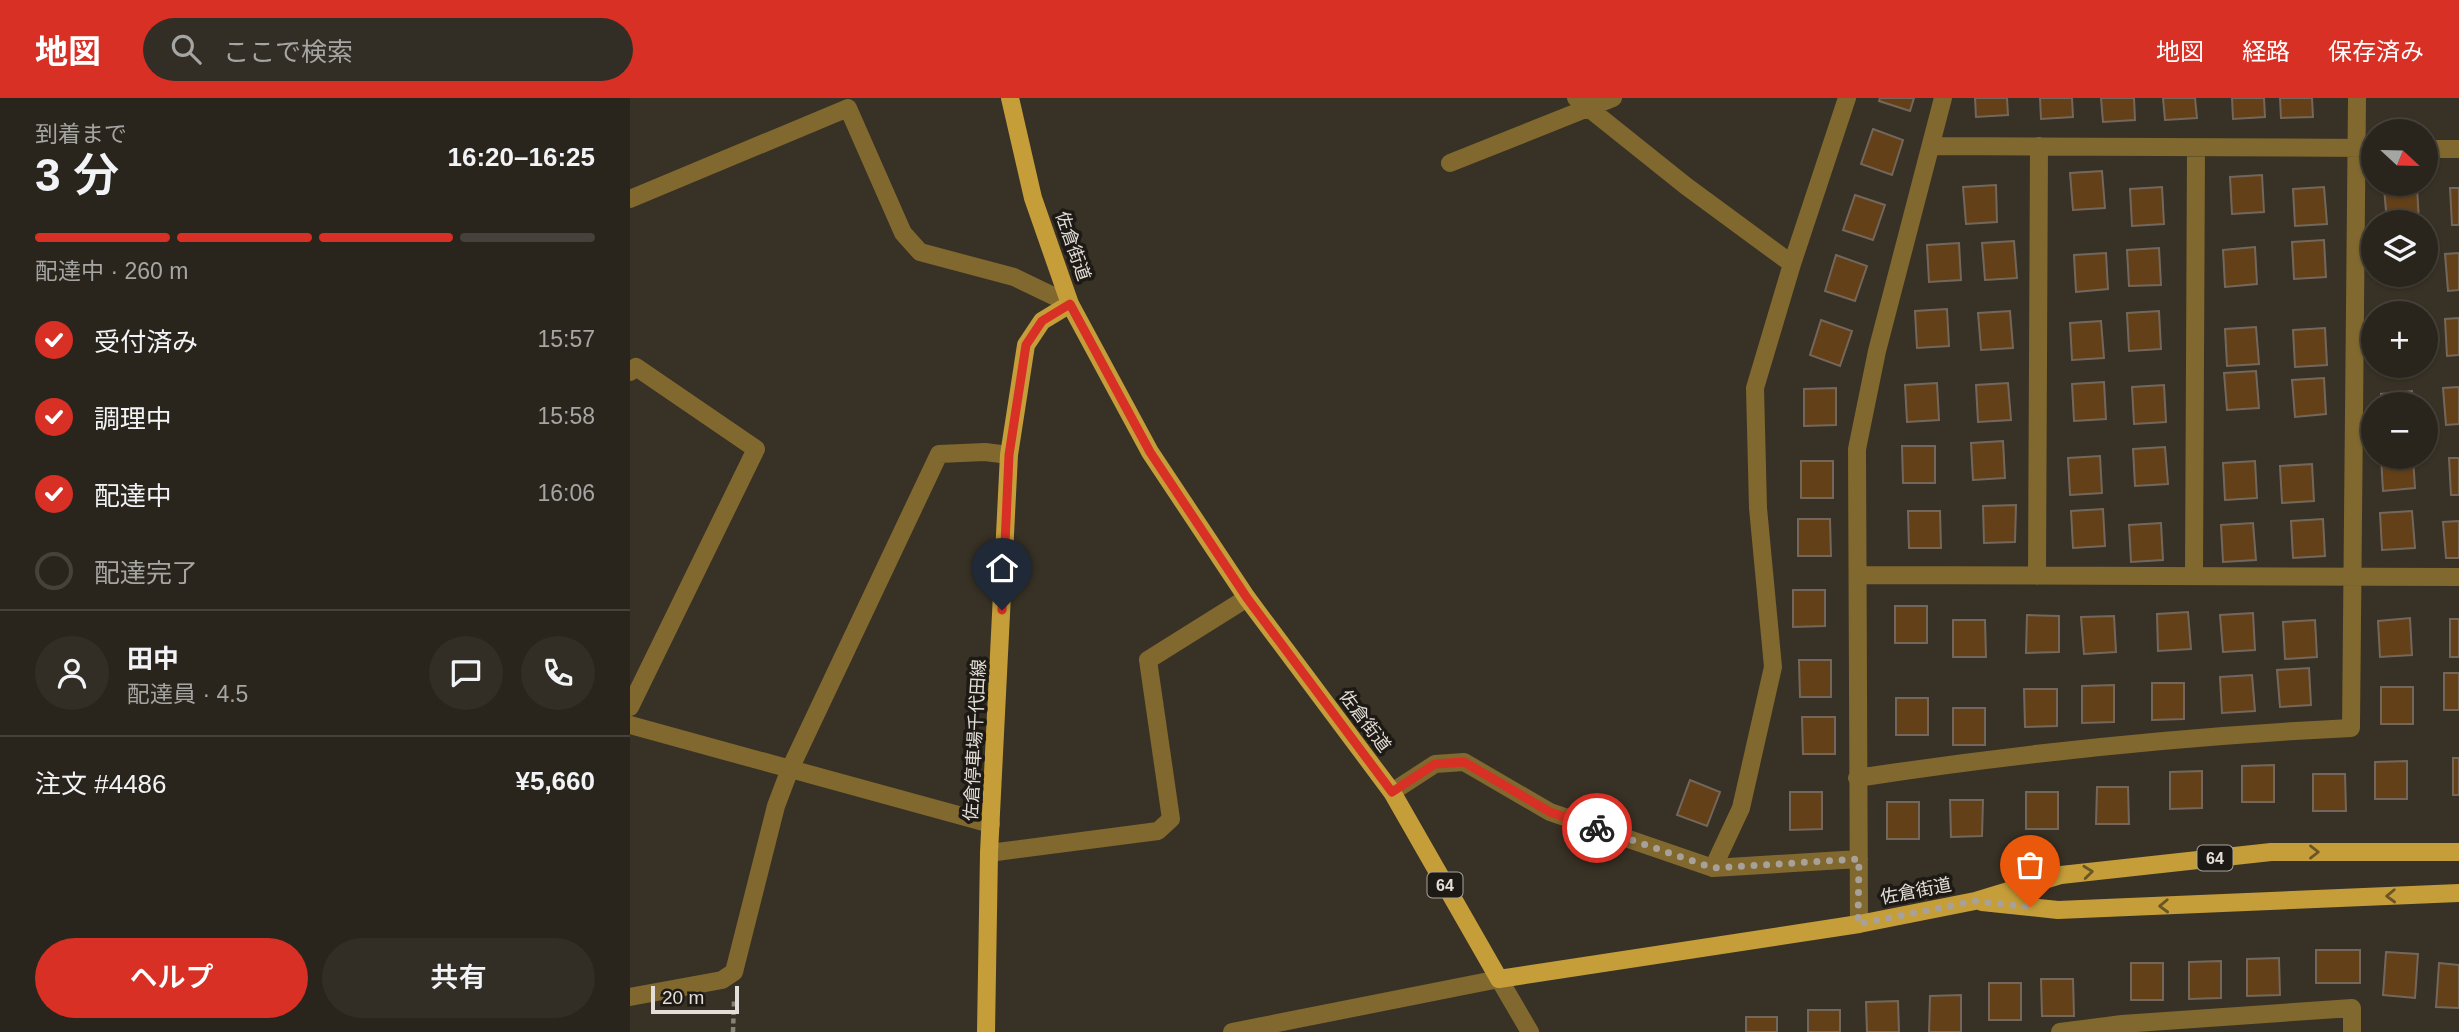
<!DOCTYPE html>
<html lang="ja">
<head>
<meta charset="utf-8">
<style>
	body { margin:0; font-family:Arial,"Noto Sans JP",sans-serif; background:#322d25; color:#f1f3f6; height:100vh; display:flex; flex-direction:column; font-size:26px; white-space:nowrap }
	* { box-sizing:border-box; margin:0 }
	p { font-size:23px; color:#a5a5a3 }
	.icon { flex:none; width:38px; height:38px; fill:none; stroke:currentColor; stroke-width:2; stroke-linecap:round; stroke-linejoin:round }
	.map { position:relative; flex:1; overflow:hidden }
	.sheet { display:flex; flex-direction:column; background:#2a251c; width:630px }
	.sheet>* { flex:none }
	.needle { width:46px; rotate:112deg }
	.buttons { position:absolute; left:1731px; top:21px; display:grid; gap:14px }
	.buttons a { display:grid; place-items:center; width:77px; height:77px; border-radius:50%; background:#2a251c; box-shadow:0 2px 5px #0004,0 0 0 2px #46423b; font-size:35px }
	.scale { position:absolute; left:21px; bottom:18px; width:88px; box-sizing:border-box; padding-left:7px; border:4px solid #e3ded7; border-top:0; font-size:19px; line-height:24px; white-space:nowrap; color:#e3ded7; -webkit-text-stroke:5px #1d1914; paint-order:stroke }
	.pin { position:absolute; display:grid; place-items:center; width:60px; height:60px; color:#fff; margin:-72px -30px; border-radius:50% 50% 50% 0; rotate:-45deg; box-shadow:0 0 7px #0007 }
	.pin .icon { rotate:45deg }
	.courier { position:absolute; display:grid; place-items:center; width:70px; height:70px; margin:-35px; border:5px solid #d93025; border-radius:50%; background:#fff; color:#222; box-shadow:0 2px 9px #0007 }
	.summary em { font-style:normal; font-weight:600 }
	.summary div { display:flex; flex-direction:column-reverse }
	.summary { display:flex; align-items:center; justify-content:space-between; height:119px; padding:0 35px }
	h1 { font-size:46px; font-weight:600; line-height:52px }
	.bar { display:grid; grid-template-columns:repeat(4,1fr); gap:10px 7px; align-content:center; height:84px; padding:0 35px }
	.bar i { height:9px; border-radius:5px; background:#46423b }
	.bar .on { background:#d93025 }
	.bar p { grid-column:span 4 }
	.line { display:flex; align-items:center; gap:18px; padding:0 35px; border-top:2px solid #46423b }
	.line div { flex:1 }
	.round { display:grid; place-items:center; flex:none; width:74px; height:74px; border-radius:37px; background:#322d25 }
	ol { padding:0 35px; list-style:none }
	li { display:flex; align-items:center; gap:21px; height:77px }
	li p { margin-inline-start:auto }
	li .icon { padding:7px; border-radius:50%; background:#d93025; color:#fff; stroke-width:4 }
	li:last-child { color:#a5a5a3 }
	li i { width:38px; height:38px; border:4px solid #46423b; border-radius:50% }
	.primary-button { display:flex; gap:14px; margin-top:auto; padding:14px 35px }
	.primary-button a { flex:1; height:80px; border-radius:42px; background:#d93025; color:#fff; font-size:28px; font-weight:600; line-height:80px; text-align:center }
	.primary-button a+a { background:#322d25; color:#f1f3f6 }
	header { display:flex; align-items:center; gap:42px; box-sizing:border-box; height:98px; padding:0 35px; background:#d93025; color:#fff }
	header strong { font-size:33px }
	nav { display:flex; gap:38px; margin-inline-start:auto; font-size:24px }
	.search { width:490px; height:63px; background:#322d25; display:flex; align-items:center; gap:18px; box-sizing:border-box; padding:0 24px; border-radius:38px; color:#a5a5a3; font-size:26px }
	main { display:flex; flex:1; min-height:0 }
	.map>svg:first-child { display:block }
	.building { fill:#644018; stroke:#73675c; stroke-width:2 }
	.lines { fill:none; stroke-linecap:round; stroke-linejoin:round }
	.path { stroke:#878178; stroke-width:4.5; stroke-dasharray:5 3.5; stroke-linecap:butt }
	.minor { stroke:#80682e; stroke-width:18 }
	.major { stroke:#c59e39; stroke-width:18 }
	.oneway { stroke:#695525 }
	.done { stroke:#a7a199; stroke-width:7; stroke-dasharray:0 12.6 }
	.route { stroke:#d93025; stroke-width:9 }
	.labels { text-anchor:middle; stroke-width:7; stroke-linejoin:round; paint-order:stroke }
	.shield { fill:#1d1914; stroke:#a8a39c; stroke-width:2 }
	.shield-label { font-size:16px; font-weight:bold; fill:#e3ded7 }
	.street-label { font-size:18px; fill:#e3ded7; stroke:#1d1914 }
</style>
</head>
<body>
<header>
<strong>地図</strong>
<div class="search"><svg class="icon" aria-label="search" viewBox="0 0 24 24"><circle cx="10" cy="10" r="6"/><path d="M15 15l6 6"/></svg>ここで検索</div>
<nav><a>地図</a><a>経路</a><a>保存済み</a></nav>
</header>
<main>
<section class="sheet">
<div class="summary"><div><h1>3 分</h1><p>到着まで</p></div><em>16:20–16:25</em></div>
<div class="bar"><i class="on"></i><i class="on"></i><i class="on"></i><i></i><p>配達中 · 260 m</p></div>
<ol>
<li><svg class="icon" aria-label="check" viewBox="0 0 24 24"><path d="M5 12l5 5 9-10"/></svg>受付済み<p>15:57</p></li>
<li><svg class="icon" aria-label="check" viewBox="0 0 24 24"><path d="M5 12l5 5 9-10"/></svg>調理中<p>15:58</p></li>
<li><svg class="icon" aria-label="check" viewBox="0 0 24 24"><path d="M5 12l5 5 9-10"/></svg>配達中<p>16:06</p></li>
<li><i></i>配達完了</li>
</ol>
<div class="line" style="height:126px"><a class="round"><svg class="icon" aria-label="person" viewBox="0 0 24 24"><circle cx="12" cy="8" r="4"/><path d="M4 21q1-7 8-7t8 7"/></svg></a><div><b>田中</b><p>配達員 · 4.5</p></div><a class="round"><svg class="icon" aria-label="chat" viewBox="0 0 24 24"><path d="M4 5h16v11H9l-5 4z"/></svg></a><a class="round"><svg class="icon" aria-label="phone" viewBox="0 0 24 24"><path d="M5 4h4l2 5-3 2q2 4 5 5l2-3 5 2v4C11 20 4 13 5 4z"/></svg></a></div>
<div class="line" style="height:91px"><div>注文 #4486</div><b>¥5,660</b></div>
<div class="primary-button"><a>ヘルプ</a><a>共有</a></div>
</section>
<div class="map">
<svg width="1829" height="934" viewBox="0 0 1829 934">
	<rect width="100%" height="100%" fill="#383125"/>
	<!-- building -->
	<path class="building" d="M1250,0H1284L1280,13L1249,3Z
		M1345,0H1377L1378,17L1346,19Z
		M1410,0H1442L1443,19L1411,21Z
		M1471,0H1504L1505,22L1473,24Z
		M1533,0H1565L1567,20L1535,22Z
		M1602,0H1634L1635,19L1603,21Z
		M1650,0H1682L1683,19L1651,20Z
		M1243,31L1273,42L1262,77L1231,66Z
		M1472,73L1475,110L1443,112L1440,75Z
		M1632,77L1634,114L1602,116L1600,79Z
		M1366,87L1367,124L1336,126L1333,89Z
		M1787,88L1789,124H1757L1754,90Z
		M1532,89L1534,126L1502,128L1500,91Z
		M1694,89L1697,126L1665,128L1663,91Z
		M1820,90H1829V127H1822Z
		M1225,97L1255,107L1243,142L1213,132Z
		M1694,142L1696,179L1664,181L1662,144Z
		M1384,143L1387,180L1355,182L1352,145Z
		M1329,145L1331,182L1299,184L1297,147Z
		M1625,149L1627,186L1595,189L1593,152Z
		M1529,150L1531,187L1499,188L1497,152Z
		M1476,155L1478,191L1446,194L1444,157Z
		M1829,155V192L1818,193L1815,156Z
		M1206,157L1237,168L1225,203L1195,193Z
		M1758,177H1790V181L1758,183Z
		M1317,211L1319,248L1287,250L1285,213Z
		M1380,213L1383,250L1351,252L1348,215Z
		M1529,213L1531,251L1499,253L1497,215Z
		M1829,220V257L1817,258L1815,221Z
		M1191,222L1222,233L1210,268L1180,257Z
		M1471,223L1474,260L1442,262L1440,225Z
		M1626,229L1629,266L1597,268L1595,231Z
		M1695,230L1697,267L1665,269L1663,232Z
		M1626,273L1629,310L1597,312L1594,275Z
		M1694,280L1696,316L1665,319L1662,282Z
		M1474,284L1476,321L1444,323L1442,286Z
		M1307,285L1309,322L1277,324L1275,287Z
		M1378,285L1381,322L1348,324L1346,287Z
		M1534,287L1536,324L1504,326L1502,289Z
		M1829,289V326L1816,327L1813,290Z
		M1206,290V327L1174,328V291Z
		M1782,293L1783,306H1751V296Z
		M1373,343L1375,380L1343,382L1341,345Z
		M1272,348H1305V385H1273Z
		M1535,349L1538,386L1505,388L1503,351Z
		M1470,358L1472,395L1440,397L1438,360Z
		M1751,359H1783L1785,390L1753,393Z
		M1819,360H1829V397H1821Z
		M1171,363H1203V400H1171Z
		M1625,363L1627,400L1595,402L1593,365Z
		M1682,366L1684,403L1652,405L1650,368Z
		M1386,407L1385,444L1354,445L1353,408Z
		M1473,411L1475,448L1443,450L1441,413Z
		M1278,413H1310L1311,450H1279Z
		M1782,413L1785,450L1752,452L1750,415Z
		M1168,421H1200L1201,458H1168Z
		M1693,421L1695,458L1663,460L1661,423Z
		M1829,423V460H1816L1813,424Z
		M1531,425L1533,462L1501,464L1499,427Z
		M1623,425L1626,462L1593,464L1591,427Z
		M1163,492H1195V528L1163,529Z
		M1265,508H1297V545H1265Z
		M1558,514L1561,551L1528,553L1527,516Z
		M1623,515L1625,552L1593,554L1590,517Z
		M1397,517L1429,518V554L1396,555Z
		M1484,518L1486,554L1454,556L1451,519Z
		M1780,520L1782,557L1750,559L1748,523Z
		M1820,521H1829V559H1820Z
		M1323,522H1355L1356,559H1323Z
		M1685,522L1687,559L1655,561L1653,524Z
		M1169,562H1201V599H1170Z
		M1679,570L1681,607L1650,609L1647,572Z
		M1814,575H1829V612H1814Z
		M1622,577L1625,613L1592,615L1590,579Z
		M1522,585H1554V621L1522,622Z
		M1484,587V624L1452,625V588Z
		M1751,589H1783V626H1751Z
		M1394,591H1427V628L1395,629Z
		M1266,600H1298V637H1266Z
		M1323,610H1355V647H1323Z
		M1172,619H1205V656H1173Z
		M1823,660H1829V697H1823Z
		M1777,663V701H1745V664Z
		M1644,667V704H1612V668Z
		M1572,673V710L1540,711V674Z
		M1683,676H1715L1716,713H1683Z
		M1060,682L1090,694L1077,728L1047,717Z
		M1467,689H1498L1499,726H1466Z
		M1160,694H1192V731L1160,732Z
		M1396,694H1428V731H1396Z
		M1320,702H1353L1352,738L1321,739Z
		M1257,704H1289V741H1257Z
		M1686,852H1730V885H1686Z
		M1756,854L1788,856L1785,900L1753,897Z
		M1649,860L1650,897L1617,898V861Z
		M1591,863V900L1559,901V864Z
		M1501,865H1533V902H1501Z
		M1809,865L1829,867V910L1806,909Z
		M1411,881H1443L1444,918H1412Z
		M1359,885H1391V922H1359Z
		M1331,897V934H1299L1300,898Z
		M1268,903L1269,934H1237L1236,904Z
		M1178,912H1210V934H1178Z
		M1116,919H1147V934H1116Z"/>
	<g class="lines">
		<!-- path -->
		<path class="path" d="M103,934L104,903"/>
		<!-- minor -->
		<path class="minor" d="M946,0L1056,88L1162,166
			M1301,48L1743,50
			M1796,51H1829
			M820,65L983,0
			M0,101L218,10L273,135L290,154L384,179L440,206
			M0,274L6,269L126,351L0,609
			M1229,477L1829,479
			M1407,478L1409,48
			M1564,478L1566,50
			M0,627L361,726
			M1227,680C1391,655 1555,638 1721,630L1727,0
			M762,694L805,666L834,664L920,714L1083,770L1229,761
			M359,755L528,733L541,721L518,562L617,500
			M1083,770L1111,710L1143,569L1128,410L1125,290L1162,166L1217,0
			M1229,826L1227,351L1247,253L1313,0
			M0,899L92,882L104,874L146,708L160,671L309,356L355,354L379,357
			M602,934L869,881L900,934
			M1430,934L1492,926L1722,910V934"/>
		<!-- major -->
		<path class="major" d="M380,0L403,100L440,206L520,354L617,500L762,694L869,881L1229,826L1345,803L1431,777L1641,754H1829
			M1352,804L1428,812L1829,795
			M356,934L359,755L379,357L396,247L412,223L440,206"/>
	</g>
	<!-- one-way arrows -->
	<defs><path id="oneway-chevron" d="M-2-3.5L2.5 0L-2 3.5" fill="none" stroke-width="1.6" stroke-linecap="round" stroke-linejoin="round" transform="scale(1.75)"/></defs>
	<g class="oneway">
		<use href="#oneway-chevron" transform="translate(1684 754)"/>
		<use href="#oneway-chevron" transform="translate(1458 774) rotate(-6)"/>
		<use href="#oneway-chevron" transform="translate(1761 798) rotate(178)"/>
		<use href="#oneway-chevron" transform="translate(1534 808) rotate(178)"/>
	</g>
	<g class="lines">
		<!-- done -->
		<path class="done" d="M967,730L1083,770L1229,761L1228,826L1345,803L1400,809"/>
		<!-- route -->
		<path class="route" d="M372,512L379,357L396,247L412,223L440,206L520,354L617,500L762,694L805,666L834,664L920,714L967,730"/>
	</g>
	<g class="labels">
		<!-- shield labels -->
		<g class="shield">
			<rect x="1567.5" y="747.5" width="35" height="25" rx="5"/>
			<rect x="797.5" y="774.5" width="35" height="25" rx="5"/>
		</g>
		<g class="shield-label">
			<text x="1585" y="766">64</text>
			<text x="815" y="793">64</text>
		</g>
		<!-- street labels -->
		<g class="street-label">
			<text transform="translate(443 148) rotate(71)" y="6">佐倉街道</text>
			<text transform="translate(735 623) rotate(53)" y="6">佐倉街道</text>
			<text transform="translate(345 642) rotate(-87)" y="6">佐倉停車場千代田線</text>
			<text transform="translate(1286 793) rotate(-11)" y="6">佐倉街道</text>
		</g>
	</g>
</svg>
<div class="buttons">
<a><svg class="needle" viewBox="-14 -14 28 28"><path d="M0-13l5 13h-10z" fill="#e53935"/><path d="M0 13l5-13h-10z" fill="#a5a5a3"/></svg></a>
<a><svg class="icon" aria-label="layers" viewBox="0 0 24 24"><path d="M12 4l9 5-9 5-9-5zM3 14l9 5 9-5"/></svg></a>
<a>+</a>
<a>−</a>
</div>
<div class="scale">20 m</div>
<div class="pin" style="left:1400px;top:809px;background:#ea580c"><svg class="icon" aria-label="bag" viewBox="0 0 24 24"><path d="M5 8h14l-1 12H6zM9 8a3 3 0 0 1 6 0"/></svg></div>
<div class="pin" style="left:372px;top:512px;background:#1f2937"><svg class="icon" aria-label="home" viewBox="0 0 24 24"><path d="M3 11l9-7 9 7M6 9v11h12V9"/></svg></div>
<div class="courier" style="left:967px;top:730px"><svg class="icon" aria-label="bike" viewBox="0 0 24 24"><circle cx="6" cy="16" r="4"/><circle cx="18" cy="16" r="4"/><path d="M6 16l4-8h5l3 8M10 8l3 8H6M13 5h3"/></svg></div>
</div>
</main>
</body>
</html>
